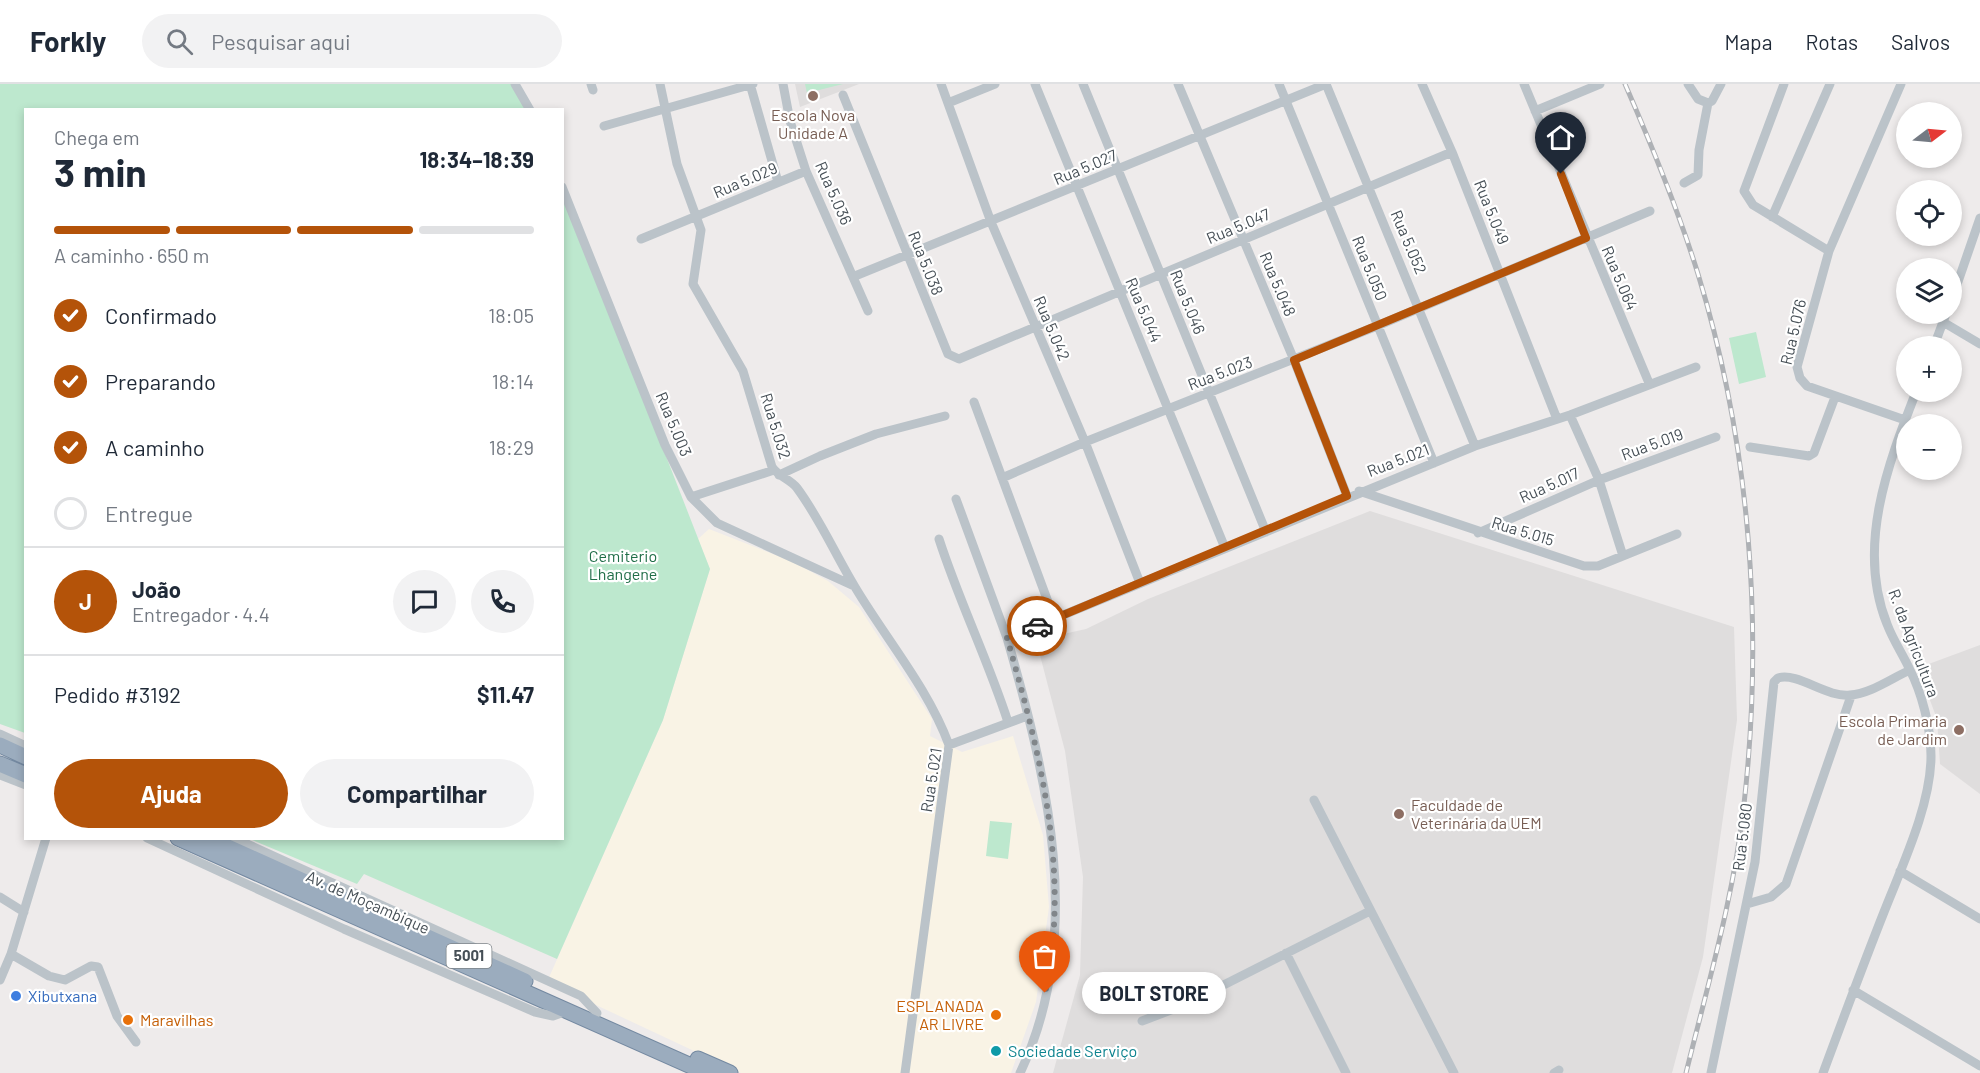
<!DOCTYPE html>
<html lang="pt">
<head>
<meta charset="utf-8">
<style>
	body { margin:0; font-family:Barlow,sans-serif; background:#f2f2f3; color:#1f2937; height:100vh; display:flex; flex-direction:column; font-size:22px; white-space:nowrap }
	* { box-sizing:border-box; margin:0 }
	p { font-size:20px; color:#747a83 }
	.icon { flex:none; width:33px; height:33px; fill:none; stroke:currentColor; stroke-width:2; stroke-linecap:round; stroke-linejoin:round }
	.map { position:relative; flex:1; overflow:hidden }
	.drawer { position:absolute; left:24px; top:24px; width:540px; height:732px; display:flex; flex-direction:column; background:#fff; border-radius:0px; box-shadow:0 3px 9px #0003 }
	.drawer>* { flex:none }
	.needle { width:39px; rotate:74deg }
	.tools { position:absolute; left:1896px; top:18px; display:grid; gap:12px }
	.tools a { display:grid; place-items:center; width:66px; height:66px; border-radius:50%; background:#fff; box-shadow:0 3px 9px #0003; font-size:30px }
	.pin { position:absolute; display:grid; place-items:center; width:51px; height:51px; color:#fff; margin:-62px -26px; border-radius:50% 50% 50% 0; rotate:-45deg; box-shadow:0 0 6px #0007 }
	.pin .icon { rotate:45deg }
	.courier { position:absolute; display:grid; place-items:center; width:60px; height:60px; margin:-30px; border:4px solid #b45309; border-radius:50%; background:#fff; color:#222; box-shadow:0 2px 8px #0007 }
	.bubble { position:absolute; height:42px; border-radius:21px; background:#fff; box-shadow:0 3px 9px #0003; font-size:20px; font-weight:700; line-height:42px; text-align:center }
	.overview em { font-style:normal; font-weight:700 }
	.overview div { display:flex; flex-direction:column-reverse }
	.overview { display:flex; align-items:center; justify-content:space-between; height:102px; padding:0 30px }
	h1 { font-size:39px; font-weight:700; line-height:45px }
	.bar { display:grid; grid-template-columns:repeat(4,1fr); gap:9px 6px; align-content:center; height:72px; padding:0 30px }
	.bar i { height:8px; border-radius:4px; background:#e0e1e3 }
	.bar .on { background:#b45309 }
	.bar p { grid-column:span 4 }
	.line { display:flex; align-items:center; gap:15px; padding:0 30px; border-top:2px solid #e0e1e3 }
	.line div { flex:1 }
	.round { display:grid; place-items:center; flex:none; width:63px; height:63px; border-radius:32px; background:#f2f2f3 }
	ol { padding:0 30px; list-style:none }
	li { display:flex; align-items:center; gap:18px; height:66px }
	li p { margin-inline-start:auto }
	li .icon { padding:6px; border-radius:50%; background:#b45309; color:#fff; stroke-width:4 }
	li:last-child { color:#747a83 }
	li i { width:33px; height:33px; border:3px solid #e0e1e3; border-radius:50% }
	.action { display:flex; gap:12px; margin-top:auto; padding:12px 30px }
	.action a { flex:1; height:69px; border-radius:36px; background:#b45309; color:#fff; font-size:24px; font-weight:700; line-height:69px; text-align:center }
	.action a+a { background:#f2f2f3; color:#1f2937 }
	header { display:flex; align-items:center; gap:36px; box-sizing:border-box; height:84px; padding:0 30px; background:#fff; border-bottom:2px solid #e0e1e3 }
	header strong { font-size:28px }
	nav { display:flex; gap:33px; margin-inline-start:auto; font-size:21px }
	.search { width:420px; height:54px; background:#f2f2f3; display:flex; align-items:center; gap:15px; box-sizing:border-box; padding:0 21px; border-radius:33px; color:#747a83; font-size:22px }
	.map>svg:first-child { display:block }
	.commercial { fill:#f9f3e5 }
	.education { fill:#dfdddd }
	.green { fill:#bde8ce }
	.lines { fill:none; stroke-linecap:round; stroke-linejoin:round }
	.trunk-casing { stroke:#7489a1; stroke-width:17 }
	.minor { stroke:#bbc3c9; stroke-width:9 }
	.trunk { stroke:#9bacbe; stroke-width:15 }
	.rail-casing { stroke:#aeb1b5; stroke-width:5 }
	.rail { stroke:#fff; stroke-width:3; stroke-dasharray:9; stroke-linecap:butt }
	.done { stroke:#81868a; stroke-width:6; stroke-dasharray:0 10.8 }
	.route { stroke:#b45309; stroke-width:8 }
	.education-dot { fill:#8d6e63; stroke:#fff; stroke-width:2 }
	.shop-dot { fill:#3f7fe0; stroke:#fff; stroke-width:2 }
	.food-dot { fill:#e8710a; stroke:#fff; stroke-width:2 }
	.culture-dot { fill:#0f9aa8; stroke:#fff; stroke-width:2 }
	.labels { text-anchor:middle; stroke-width:4.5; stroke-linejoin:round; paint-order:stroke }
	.shield { fill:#fff; stroke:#7e8489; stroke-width:1.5 }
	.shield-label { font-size:15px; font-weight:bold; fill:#464f56 }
	.education-label { font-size:16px; fill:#785e54; stroke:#fff }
	.street-label { font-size:16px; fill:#464f56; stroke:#fff }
	.park-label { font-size:16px; fill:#206e48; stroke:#fff }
	.shop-label { font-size:16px; fill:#366cbe; stroke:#fff; text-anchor:start }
	.food-label { font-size:16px; fill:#c56008; stroke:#fff; text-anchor:end }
	.culture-label { font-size:16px; fill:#0d838f; stroke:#fff; text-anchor:start }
</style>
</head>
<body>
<header>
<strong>Forkly</strong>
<div class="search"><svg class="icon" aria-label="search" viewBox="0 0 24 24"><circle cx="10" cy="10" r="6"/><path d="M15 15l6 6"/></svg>Pesquisar aqui</div>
<nav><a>Mapa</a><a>Rotas</a><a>Salvos</a></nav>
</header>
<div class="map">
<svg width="1980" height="989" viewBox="0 0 1980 989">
	<rect width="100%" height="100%" fill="#eeebeb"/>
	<!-- commercial -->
	<path class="commercial" d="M709,445L793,478L828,497L859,523L932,635L930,652L962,668L1013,652L1043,751L1049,823L1036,918L1011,989H741L547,898L663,636L710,485L698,455Z"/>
	<!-- education -->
	<path class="education" d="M795,0H859L800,23Z
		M1370,427L1734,543L1737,636L1703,873L1672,989H1053L1080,891L1083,793L1065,667L1036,556L1086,545L1148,515Z
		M1980,561V710L1940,680L1937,635L1918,584Z"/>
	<!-- green -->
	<path class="green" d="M0,0H512L525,25L26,26L25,649L0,640Z
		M805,0H843L807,9Z
		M563,108L710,485L663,636L557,875L364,790L357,800L250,755L562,754Z
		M1756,248L1766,293L1739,300L1729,254Z
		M990,737L1012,739L1008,775L986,772Z"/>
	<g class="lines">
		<defs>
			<path id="trunk" d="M0,661L26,673
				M0,680L26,691
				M178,754L707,989
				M208,754L525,897
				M698,975L730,989"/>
		</defs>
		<!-- trunk casing -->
		<use href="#trunk" class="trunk-casing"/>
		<!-- minor -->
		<path class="minor" d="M515,0L530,26
			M591,0L593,6
			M660,0L677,80L701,146L693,200L743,287L772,383C779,393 790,395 797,404C820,435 835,470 855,503C886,555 928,604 949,661L905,989
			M750,0L778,98
			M783,0L790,37L806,87L868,227
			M941,0L991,138L1085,358L1140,499
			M1035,0L1225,464
			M1083,0L1266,448
			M1178,0L1294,276L1347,412
			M1279,0L1434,379
			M1326,0L1475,362
			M1422,0L1452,68L1557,335
			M1524,0L1649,299
			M1688,0L1698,15L1708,19
			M1784,0L1744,107L1753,121L1829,167
			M1901,0L1829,167L1797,283L1800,294L1807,302L1905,336
			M843,11L948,270L959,275L1452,68
			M948,19L995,0
			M1708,19L1712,17L1721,0
			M1535,27L1600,0
			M604,42L753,0
			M1684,99L1698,91L1699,66L1708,19
			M562,103L665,361L691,413L717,439L854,502
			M1772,133L1830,0
			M641,155L806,87
			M855,192L1326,0
			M1952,215L1980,134
			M1943,238L1980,260
			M1934,262L1946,230
			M974,318L1054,534
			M1570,331L1599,396L1623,472
			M1750,363L1809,372L1814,369L1835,313
			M779,391L820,372L876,350L945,332
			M1002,394L1085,358L1377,242L1650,127
			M1359,407L1584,482H1598L1677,450
			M691,413L774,386
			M956,415L1007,554
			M1478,449L1599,396L1716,353
			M939,455C959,517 988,576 1008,638
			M0,650L26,662
			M949,661L1027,632
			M0,691L26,701
			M1314,716L1454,989
			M147,754L344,845L535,928L553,932L567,927
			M234,754L581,912L597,929
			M1900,787L1980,835
			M0,813L24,828
			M1747,820L1771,813L1786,800L1851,612
			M1286,869L1346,989
			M11,870L49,892L65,896L91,882L98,883L117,932L136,958
			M0,896L11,870L46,754
			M1853,906L1980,982
			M1142,937L1184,921L1370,827
			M1020,989C1086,851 1047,693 1007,554L1475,362L1570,331L1696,283
			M1554,989L1559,986
			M1711,989L1755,778L1774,598L1778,594C1798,588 1827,614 1850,611C1870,610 1892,594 1910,586
			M1823,989C1843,935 1863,881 1884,828C1902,782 1931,721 1931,672C1931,644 1922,609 1909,584C1902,569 1893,556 1887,540C1856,463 1888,380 1916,308"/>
		<!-- trunk -->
		<use href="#trunk" class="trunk"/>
		<defs>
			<path id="rail" d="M1625,0C1652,62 1678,125 1698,190C1750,360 1764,544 1744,720C1734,812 1708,900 1686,989"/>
		</defs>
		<!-- rail casing -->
		<use href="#rail" class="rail-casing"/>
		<!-- rail -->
		<use href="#rail" class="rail"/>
	</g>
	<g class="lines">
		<!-- done -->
		<path class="done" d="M1037,542L1007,554C1040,669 1071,789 1045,909"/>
		<!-- route -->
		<path class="route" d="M1037,542L1347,412L1294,276L1586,154L1561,90"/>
	</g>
	<!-- markers -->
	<g class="education-dot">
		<circle cx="813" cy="12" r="6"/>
		<circle cx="1959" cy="646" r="6"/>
		<circle cx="1399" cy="730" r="6"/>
	</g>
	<circle class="shop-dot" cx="16" cy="912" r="6"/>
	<g class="food-dot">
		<circle cx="996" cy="931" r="6"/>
		<circle cx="128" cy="936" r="6"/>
	</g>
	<circle class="culture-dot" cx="996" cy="967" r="6"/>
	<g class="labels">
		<!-- shield labels -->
		<rect class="shield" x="446.5" y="860" width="45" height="24" rx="4.5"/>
		<g class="shield-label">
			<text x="469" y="877">5001</text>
		</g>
		<!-- education labels -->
		<g class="education-label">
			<text x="813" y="37">Escola Nova<tspan x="813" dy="18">Unidade A</tspan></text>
			<text x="1947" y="643" text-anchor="end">Escola Primaria<tspan x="1947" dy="18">de Jardim</tspan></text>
			<text x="1411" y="727" text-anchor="start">Faculdade de<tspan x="1411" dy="18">Veterinária da UEM</tspan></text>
		</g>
		<!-- street labels -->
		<g class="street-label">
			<text transform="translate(1085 83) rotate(-23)" y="6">Rua 5.027</text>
			<text transform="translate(745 96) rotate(-23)" y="6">Rua 5.029</text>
			<text transform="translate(834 109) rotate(66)" y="6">Rua 5.036</text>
			<text transform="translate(1492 128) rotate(68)" y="6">Rua 5.049</text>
			<text transform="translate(1238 142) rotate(-23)" y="6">Rua 5.047</text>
			<text transform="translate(1409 158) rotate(67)" y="6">Rua 5.052</text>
			<text transform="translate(926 179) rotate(68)" y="6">Rua 5.038</text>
			<text transform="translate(1370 184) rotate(68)" y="6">Rua 5.050</text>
			<text transform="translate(1620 194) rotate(67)" y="6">Rua 5.064</text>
			<text transform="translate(1278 200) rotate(67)" y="6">Rua 5.048</text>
			<text transform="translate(1188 218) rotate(68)" y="6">Rua 5.046</text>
			<text transform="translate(1144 226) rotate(67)" y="6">Rua 5.044</text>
			<text transform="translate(1052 244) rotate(67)" y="6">Rua 5.042</text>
			<text transform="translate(1793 248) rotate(-77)" y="6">Rua 5.076</text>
			<text transform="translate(1220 289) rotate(-21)" y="6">Rua 5.023</text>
			<text transform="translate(674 340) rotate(67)" y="6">Rua 5.003</text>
			<text transform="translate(776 342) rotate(73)" y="6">Rua 5.032</text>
			<text transform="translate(1652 360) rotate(-20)" y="6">Rua 5.019</text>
			<text transform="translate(1398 376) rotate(-21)" y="6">Rua 5.021</text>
			<text transform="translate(1549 401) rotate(-24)" y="6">Rua 5.017</text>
			<text transform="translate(1523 447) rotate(17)" y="6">Rua 5.015</text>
			<text transform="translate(1914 559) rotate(69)" y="6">R. da Agricultura</text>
			<text transform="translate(931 696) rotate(-81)" y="6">Rua 5.021</text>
			<text transform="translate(1742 753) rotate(-83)" y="6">Rua 5.080</text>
			<text transform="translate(368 818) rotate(24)" y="6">Av. de Moçambique</text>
		</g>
		<!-- park labels -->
		<g class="park-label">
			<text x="623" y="478">Cemiterio<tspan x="623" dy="18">Lhangene</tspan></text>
		</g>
		<!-- shop labels -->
		<g class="shop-label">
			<text x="28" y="918">Xibutxana</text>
		</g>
		<!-- food labels -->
		<g class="food-label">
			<text x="984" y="928">ESPLANADA<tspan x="984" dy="18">AR LIVRE</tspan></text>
			<text x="140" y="942" text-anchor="start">Maravilhas</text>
		</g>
		<!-- culture labels -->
		<g class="culture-label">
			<text x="1008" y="973">Sociedade Serviço</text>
		</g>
	</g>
</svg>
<div class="tools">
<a><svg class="needle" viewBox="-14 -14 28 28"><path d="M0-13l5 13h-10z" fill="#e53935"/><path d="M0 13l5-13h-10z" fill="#747a83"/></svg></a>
<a><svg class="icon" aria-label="locate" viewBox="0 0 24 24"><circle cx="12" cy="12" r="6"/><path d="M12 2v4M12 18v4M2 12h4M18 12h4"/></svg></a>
<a><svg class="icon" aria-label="layers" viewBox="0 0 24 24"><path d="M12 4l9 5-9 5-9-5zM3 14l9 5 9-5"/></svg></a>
<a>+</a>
<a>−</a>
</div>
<div class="pin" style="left:1045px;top:909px;background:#ea580c"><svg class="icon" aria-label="bag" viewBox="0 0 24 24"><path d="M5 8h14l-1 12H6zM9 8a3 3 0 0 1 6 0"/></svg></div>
<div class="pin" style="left:1561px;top:90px;background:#1f2937"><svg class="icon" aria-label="home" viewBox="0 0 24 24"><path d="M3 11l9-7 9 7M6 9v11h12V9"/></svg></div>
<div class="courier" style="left:1037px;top:542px"><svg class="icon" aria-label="car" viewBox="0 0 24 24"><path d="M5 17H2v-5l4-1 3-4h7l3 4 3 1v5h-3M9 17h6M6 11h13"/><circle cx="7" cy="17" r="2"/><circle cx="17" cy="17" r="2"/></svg></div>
<div class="bubble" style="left:1082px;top:888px;width:144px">BOLT STORE</div>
<section class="drawer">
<div class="overview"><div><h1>3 min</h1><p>Chega em</p></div><em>18:34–18:39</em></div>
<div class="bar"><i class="on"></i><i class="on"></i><i class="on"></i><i></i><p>A caminho · 650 m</p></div>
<ol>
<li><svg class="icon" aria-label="check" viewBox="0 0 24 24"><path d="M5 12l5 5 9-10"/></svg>Confirmado<p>18:05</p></li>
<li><svg class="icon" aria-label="check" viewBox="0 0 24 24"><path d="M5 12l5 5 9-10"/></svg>Preparando<p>18:14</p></li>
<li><svg class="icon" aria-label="check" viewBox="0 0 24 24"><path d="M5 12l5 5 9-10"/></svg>A caminho<p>18:29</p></li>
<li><i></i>Entregue</li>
</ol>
<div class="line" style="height:108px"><b class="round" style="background:#b45309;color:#fff">J</b><div><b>João</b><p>Entregador · 4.4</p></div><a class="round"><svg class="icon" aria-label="chat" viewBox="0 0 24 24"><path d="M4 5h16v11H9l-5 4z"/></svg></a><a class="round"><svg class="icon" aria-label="phone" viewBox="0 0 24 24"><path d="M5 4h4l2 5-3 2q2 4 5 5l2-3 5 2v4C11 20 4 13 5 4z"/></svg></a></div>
<div class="line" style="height:78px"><div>Pedido #3192</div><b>$11.47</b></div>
<div class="action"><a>Ajuda</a><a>Compartilhar</a></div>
</section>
</div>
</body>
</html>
